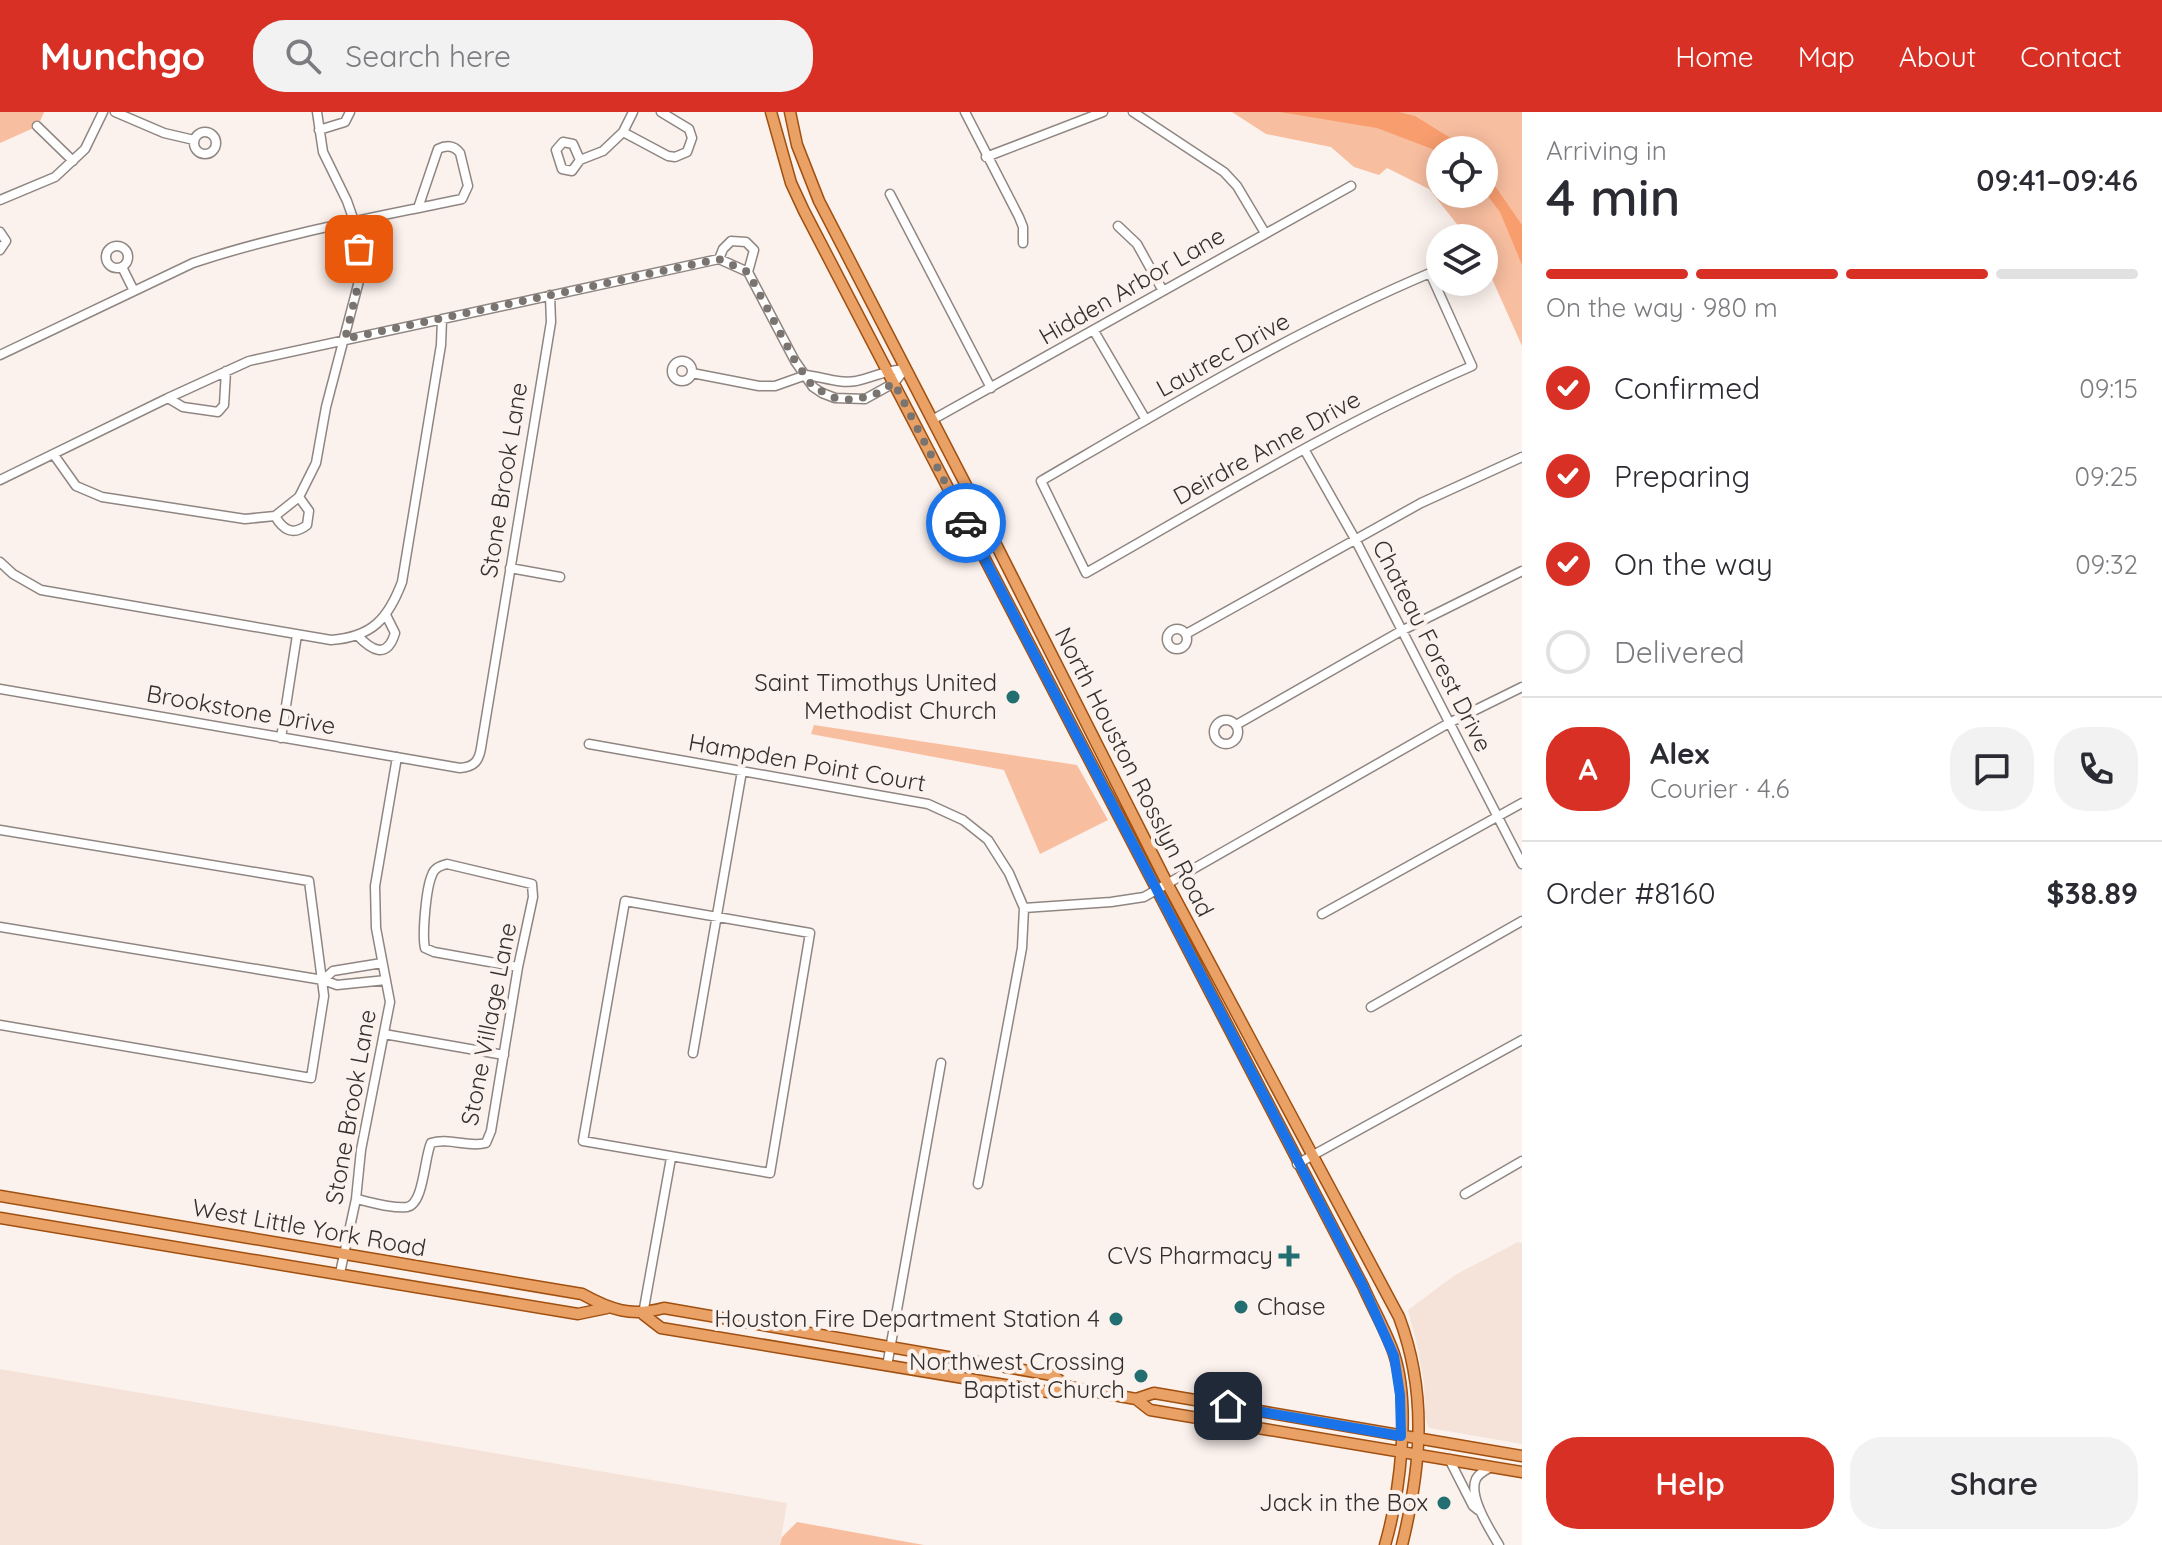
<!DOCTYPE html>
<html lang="en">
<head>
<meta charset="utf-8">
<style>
	body { margin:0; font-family:Quicksand,sans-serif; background:#f2f2f3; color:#2b2b33; height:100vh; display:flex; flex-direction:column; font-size:30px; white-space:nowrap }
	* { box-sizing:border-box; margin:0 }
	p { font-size:26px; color:#7c7c81 }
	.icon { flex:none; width:44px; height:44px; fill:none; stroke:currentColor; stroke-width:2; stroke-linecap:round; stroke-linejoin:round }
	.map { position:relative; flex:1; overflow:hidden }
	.sheet { display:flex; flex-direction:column; background:#fff; width:640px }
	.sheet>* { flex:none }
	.buttons { position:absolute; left:1426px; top:24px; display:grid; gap:16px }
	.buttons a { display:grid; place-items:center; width:72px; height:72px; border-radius:50%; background:#fff; box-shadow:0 4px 20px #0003; font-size:40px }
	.pin { position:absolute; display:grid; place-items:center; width:68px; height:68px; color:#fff; margin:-34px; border-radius:16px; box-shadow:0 4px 12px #0006 }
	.courier { position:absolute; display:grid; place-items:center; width:80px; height:80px; margin:-40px; border:6px solid #1a73e8; border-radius:50%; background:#fff; color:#222; box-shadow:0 2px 10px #0007 }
	.summary em { font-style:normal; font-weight:600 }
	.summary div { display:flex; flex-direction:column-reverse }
	.summary { display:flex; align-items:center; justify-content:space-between; height:136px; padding:0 24px }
	h1 { font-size:52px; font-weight:600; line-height:60px }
	.bar { display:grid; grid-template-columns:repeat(4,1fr); gap:12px 8px; align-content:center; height:96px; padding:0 24px }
	.bar i { height:10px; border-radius:6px; background:#e1e1e2 }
	.bar .active { background:#d93025 }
	.bar p { grid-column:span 4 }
	.line { display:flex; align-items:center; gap:20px; padding:0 24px; border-top:2px solid #e1e1e2 }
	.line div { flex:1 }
	.round { display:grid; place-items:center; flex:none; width:84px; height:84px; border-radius:32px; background:#f2f2f3 }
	ol { padding:0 24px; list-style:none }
	li { display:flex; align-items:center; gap:24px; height:88px }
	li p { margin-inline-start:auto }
	li .icon { padding:8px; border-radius:50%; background:#d93025; color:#fff; stroke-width:4 }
	li:last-child { color:#7c7c81 }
	li i { width:44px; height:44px; border:4px solid #e1e1e2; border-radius:50% }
	.cta { display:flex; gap:16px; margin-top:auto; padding:16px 24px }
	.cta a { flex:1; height:92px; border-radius:32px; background:#d93025; color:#fff; font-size:32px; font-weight:600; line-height:92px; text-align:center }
	.cta a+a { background:#f2f2f3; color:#2b2b33 }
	header { display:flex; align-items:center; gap:48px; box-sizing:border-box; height:112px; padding:0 40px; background:#d93025; color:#fff }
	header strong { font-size:38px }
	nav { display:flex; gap:44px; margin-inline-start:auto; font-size:28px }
	.search { width:560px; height:72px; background:#f2f2f3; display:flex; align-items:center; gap:20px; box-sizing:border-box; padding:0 28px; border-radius:32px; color:#7c7c81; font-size:30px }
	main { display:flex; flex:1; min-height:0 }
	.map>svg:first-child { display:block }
	.built { fill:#f5e3da }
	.green { fill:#f8bea0; fill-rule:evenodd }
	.water { fill:#f89d6e }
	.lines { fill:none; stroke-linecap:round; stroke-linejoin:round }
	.minor-casing { stroke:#8f8682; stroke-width:11 }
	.major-casing { stroke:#a15010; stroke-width:13 }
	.minor { stroke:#fff; stroke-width:8 }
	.major { stroke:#eaa166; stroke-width:10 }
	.done { stroke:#7a7471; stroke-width:8; stroke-dasharray:0 14.4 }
	.route { stroke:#1a73e8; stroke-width:10 }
	.poi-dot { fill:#236e71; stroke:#fcf2ed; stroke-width:3 }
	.labels { text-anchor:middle; stroke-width:8; stroke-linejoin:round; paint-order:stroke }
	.street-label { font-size:24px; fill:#34302e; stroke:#fcf2ed }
	.poi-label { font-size:24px; fill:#34302e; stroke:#fcf2ed; text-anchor:end }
</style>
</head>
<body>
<header>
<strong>Munchgo</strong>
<div class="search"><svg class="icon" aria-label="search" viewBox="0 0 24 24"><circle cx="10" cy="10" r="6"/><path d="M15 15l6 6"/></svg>Search here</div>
<nav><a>Home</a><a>Map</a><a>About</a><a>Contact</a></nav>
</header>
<main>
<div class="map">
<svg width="1522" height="1433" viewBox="0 0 1522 1433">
	<rect width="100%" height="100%" fill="#fcf2ed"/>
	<!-- built -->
	<path class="built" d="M1518,1130L1522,1131V1332L1429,1316L1425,1307L1424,1272L1418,1237L1408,1198L1455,1163Z
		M0,1257L787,1391L780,1433H0Z"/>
	<!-- green -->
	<path class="green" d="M0,0H44L38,14L0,31Z
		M1232,0H1522V234L1484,149V126H1468L1429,77L1387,56L1379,63L1354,55L1331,35L1266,22ZM1440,38H1484V82H1440Z
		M814,613L1077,653L1108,708L1040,742L1004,658L811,622Z
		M797,1410L924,1433H780L782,1425Z"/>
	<!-- water -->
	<path class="water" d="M1280,0H1399L1415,4L1470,38H1440V40L1377,16Z
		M1484,58L1522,113V153L1500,100L1484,79Z"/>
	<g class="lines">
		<defs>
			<path id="minor" d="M115,0L164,21L194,28
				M965,0L1019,105L1023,115V131
				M1133,0L1224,60L1237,74L1265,121
				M37,14L73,49
				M319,18L345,10L350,0
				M194 31a11 11 0 1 1 22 0a11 11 0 1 1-22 0Z
				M623,20L668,44L675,45L687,40L692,26L689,17L661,0
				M986,45L1103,0
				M580,48L573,32L563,30L556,38L562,57L572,59L580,48L603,39L623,20L633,0
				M890,82L991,276
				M0,88L55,65L85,37L103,0
				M1118,114L1137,132L1163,179
				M0,120L6,129L0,138
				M106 145a11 11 0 1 1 22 0a11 11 0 1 1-22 0Z
				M719,147L723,137L731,129L746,130L754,138L748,160
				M122,155L134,179
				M1430,161L1472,254C1338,312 1213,389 1086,461L1041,369C1168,295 1295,218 1430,161Z
				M1094,219L1146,308
				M0,243L193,151C280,122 372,106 462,87L468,74L460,41C454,33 446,33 438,37L418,96
				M672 259a10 10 0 1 1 20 0a10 10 0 1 1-20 0Z
				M692,261L759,274H775L806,263
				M806,263C823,265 839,272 856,269C874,265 886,258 905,257
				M168,286L183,295L218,300L224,293L226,259
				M932,308L1351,74
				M1304,337L1355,427L1522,752
				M54,343L76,374L102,385L245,407L275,404L299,385L316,351L326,295L360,165L354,109L347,89L323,40L317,0
				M0,368L168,286L249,249L719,147L748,160L795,249L813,275L822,281L835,286L865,287L894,271L905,257
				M275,404C283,418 293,424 307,413L309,399L299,385
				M0,450L13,462L41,478L331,528C372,525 388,507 402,470L441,233L442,207
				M510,456L560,465
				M1167 527a10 10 0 1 1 20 0a10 10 0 1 1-20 0Z
				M1186,522L1421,391L1522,345
				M357,523C371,538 387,548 395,521L386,503
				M0,577L460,656C474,655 479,649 481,636L551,210L550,183
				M1214 620a12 12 0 1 1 24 0a12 12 0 1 1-24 0Z
				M1236,613L1401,519L1522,459
				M281,626L297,523
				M589,632L928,692L963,708L988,728L1009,761L1024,796L1022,836L978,1072
				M0,718L309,769L324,884L311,966L0,913
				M625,789L810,821L770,1061L583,1029Z
				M1024,796L1111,790L1144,785L1449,611L1522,575
				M1322,802L1522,691
				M0,815L323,868L337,873L386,868
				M323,868L333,859L382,851
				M1371,895L1522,809
				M384,922L504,943
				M693,941L742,659
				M1297,1052L1522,928
				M1465,1082L1522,1049
				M356,1087C371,1090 392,1097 407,1095C424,1092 424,1046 431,1031C449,1025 468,1036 486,1031L491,1019L518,855L533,785L532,772L447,752C440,754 434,756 432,763C426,776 422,823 425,836L434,840L518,855
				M340,1161L356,1087L361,1038L390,890L376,816L375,774L397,645
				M643,1202L671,1046
				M887,1254L941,951
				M1449,1347L1473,1394L1478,1398
				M1491,1355C1486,1358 1479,1361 1476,1367C1468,1384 1490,1418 1499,1433"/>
			<path id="major" d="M771,0L791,71L804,99L1363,1174C1373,1197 1386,1219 1394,1242C1411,1294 1400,1381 1385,1433
				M790,0L797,33L819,89L968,377L1167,771L1399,1205C1428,1282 1421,1355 1402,1433
				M0,1084L582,1182C611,1198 631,1205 664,1196L1052,1263L1069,1275
				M0,1106L578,1202L607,1196
				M643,1202L661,1216L1048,1280L1069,1275L1136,1287L1150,1298L1522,1360
				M1136,1287L1154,1281L1522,1344"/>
		</defs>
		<!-- minor casing -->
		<use href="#minor" class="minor-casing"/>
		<!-- major casing -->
		<use href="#major" class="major-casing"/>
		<!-- minor -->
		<use href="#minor" class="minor"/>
		<!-- major -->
		<use href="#major" class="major"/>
	</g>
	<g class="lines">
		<!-- done -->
		<path class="done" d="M359,137L360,165L345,227L719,147L748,160L795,249L813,275L835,286L852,288L874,283L894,271L966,411"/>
		<!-- route -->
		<path class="route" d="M966,411L1363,1174L1394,1244L1400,1283L1401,1324L1228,1294"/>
	</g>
	<!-- markers -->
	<g class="poi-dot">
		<circle cx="1013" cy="585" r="8"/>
		<path d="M1285 1132h8v8h8v8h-8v8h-8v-8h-8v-8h8z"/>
		<circle cx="1241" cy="1195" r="8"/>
		<circle cx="1116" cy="1207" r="8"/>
		<circle cx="1141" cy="1264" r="8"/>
		<circle cx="1444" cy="1391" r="8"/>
	</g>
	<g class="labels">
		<!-- street labels -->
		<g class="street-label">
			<text transform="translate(1132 174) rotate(-30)" y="8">Hidden Arbor Lane</text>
			<text transform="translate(1223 243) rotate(-29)" y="8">Lautrec Drive</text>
			<text transform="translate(1267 336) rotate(-29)" y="8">Deirdre Anne Drive</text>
			<text transform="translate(504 368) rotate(-81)" y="8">Stone Brook Lane</text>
			<text transform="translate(1432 534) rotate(63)" y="8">Chateau Forest Drive</text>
			<text transform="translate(241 598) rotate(10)" y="8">Brookstone Drive</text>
			<text transform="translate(807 651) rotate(10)" y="8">Hampden Point Court</text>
			<text transform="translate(1134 660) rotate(63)" y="8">North Houston Rosslyn Road</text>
			<text transform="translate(489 912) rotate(-79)" y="8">Stone Village Lane</text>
			<text transform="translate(351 995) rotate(-80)" y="8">Stone Brook Lane</text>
			<text transform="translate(309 1116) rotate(10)" y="8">West Little York Road</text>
		</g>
		<!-- poi labels -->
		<g class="poi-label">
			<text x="997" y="579">Saint Timothys United<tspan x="997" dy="28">Methodist Church</tspan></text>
			<text x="1273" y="1152">CVS Pharmacy</text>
			<text x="1257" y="1203" text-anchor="start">Chase</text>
			<text x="1100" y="1215">Houston Fire Department Station 4</text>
			<text x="1125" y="1258">Northwest Crossing<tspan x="1125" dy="28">Baptist Church</tspan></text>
			<text x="1428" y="1399">Jack in the Box</text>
		</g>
	</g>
</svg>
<div class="buttons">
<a><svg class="icon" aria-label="locate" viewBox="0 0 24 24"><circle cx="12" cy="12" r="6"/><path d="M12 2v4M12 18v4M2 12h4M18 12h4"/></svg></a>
<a><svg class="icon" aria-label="layers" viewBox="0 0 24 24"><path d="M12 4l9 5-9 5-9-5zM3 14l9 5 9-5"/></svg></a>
</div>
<div class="pin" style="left:359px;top:137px;background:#ea580c"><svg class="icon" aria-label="bag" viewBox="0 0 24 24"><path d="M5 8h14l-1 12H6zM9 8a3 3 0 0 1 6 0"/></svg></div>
<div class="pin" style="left:1228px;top:1294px;background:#1f2937"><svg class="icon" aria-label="home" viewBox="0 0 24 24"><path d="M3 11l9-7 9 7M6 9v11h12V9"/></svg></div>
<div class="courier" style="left:966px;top:411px"><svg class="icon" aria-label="car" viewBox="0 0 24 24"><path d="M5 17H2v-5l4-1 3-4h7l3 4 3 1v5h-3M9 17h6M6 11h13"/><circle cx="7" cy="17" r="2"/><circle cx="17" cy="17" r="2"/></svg></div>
</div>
<section class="sheet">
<div class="summary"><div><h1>4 min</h1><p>Arriving in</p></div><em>09:41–09:46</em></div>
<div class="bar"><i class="active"></i><i class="active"></i><i class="active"></i><i></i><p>On the way · 980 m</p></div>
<ol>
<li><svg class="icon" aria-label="check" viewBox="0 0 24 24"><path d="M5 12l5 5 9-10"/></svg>Confirmed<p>09:15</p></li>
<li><svg class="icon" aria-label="check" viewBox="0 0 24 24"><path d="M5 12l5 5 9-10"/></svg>Preparing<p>09:25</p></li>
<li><svg class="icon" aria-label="check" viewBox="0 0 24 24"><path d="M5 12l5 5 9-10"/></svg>On the way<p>09:32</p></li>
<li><i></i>Delivered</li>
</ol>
<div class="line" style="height:144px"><b class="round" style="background:#d93025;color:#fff">A</b><div><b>Alex</b><p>Courier · 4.6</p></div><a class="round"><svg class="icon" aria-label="chat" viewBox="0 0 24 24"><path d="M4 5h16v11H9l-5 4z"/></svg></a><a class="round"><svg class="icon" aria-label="phone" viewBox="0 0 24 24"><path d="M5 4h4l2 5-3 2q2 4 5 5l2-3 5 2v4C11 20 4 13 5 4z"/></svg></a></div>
<div class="line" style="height:104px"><div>Order #8160</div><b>$38.89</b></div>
<div class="cta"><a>Help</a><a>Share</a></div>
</section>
</main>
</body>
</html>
